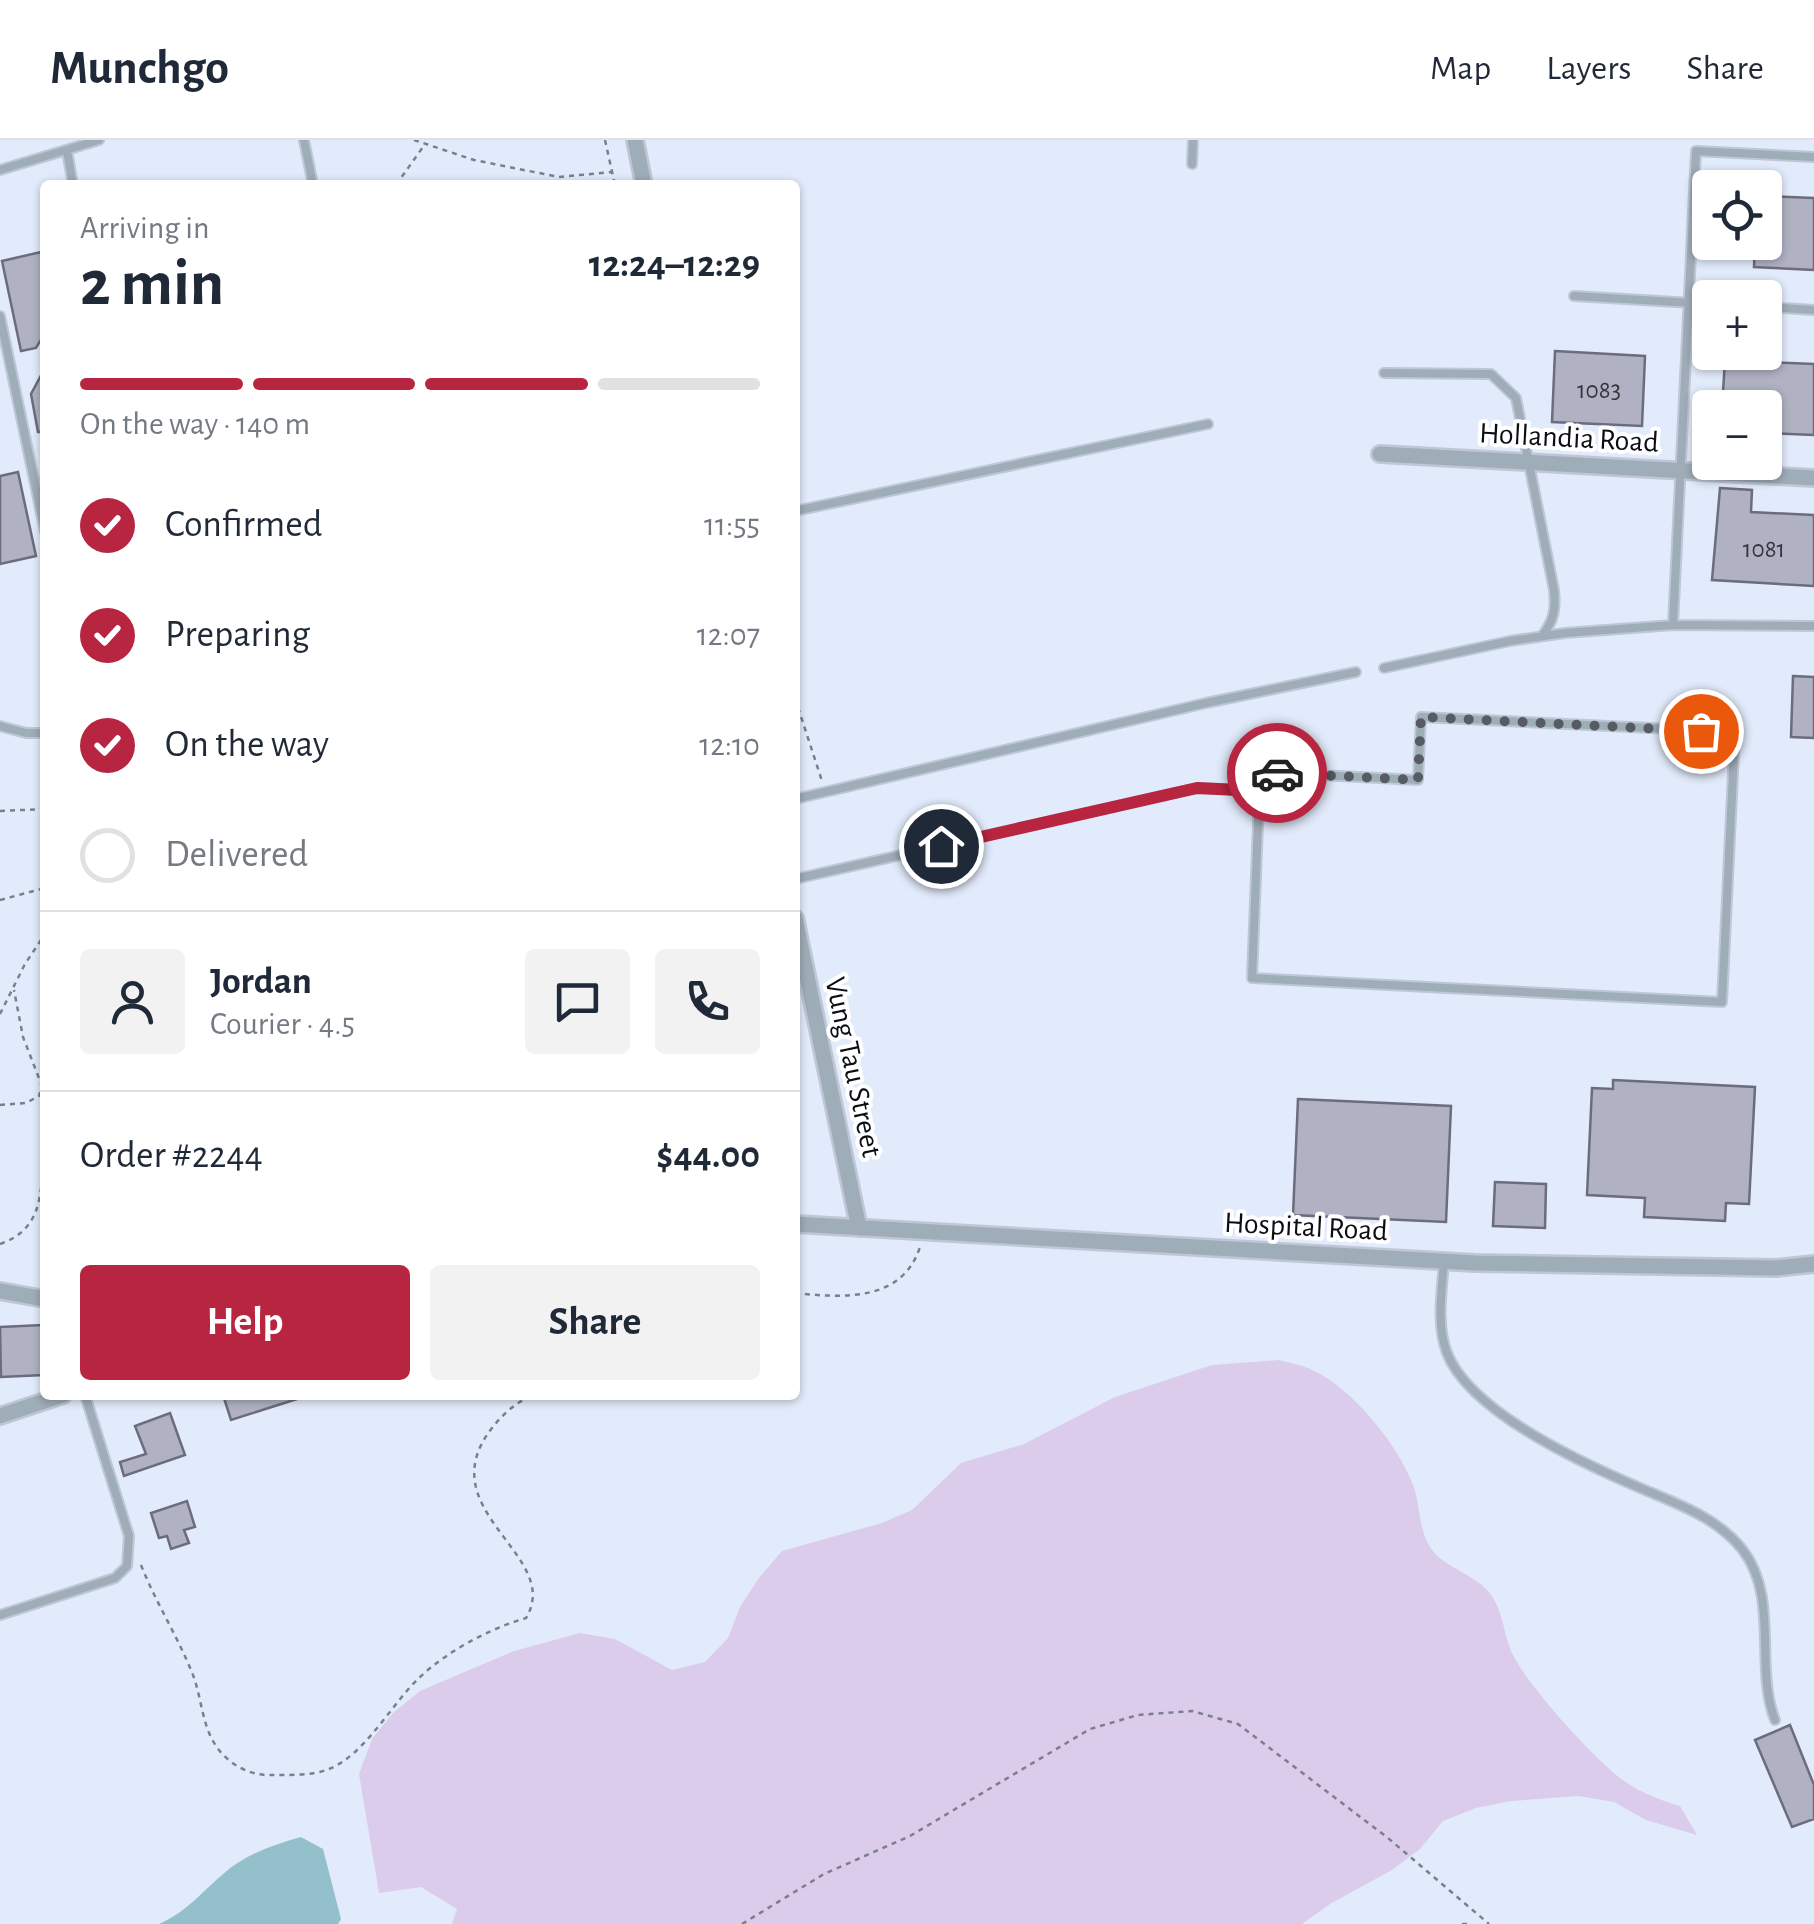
<!DOCTYPE html>
<html lang="en">
<head>
<meta charset="utf-8">
<style>
	body { margin:0; font-family:"Alegreya Sans",sans-serif; background:#f2f2f3; color:#1f2937; height:100vh; display:flex; flex-direction:column; font-size:38px; white-space:nowrap }
	* { box-sizing:border-box; margin:0 }
	p { font-size:32px; color:#747a83 }
	.icon { flex:none; width:55px; height:55px; fill:none; stroke:currentColor; stroke-width:2; stroke-linecap:round; stroke-linejoin:round }
	.map { position:relative; flex:1; overflow:hidden }
	.details { position:absolute; left:40px; top:40px; width:760px; height:1220px; display:flex; flex-direction:column; background:#fff; border-radius:10px; box-shadow:0 2px 8px #0004 }
	.details>* { flex:none }
	.tools { position:absolute; left:1692px; top:30px; display:grid; gap:20px }
	.tools a { display:grid; place-items:center; width:90px; height:90px; border-radius:10px; background:#fff; box-shadow:0 2px 8px #0004; font-size:50px }
	.pin { position:absolute; display:grid; place-items:center; width:85px; height:85px; color:#fff; margin:-42px; border:5px solid #fff; border-radius:50%; box-shadow:0 2px 10px #0007 }
	.courier { position:absolute; display:grid; place-items:center; width:100px; height:100px; margin:-50px; border:8px solid #b72540; border-radius:50%; background:#fff; color:#222; box-shadow:0 2px 12px #0007 }
	.head em { font-style:normal; font-weight:700 }
	.head div { display:flex; flex-direction:column-reverse }
	.head { display:flex; align-items:center; justify-content:space-between; height:170px; padding:0 40px }
	h1 { font-size:65px; font-weight:700; line-height:75px }
	.bar { display:grid; grid-template-columns:repeat(4,1fr); gap:15px 10px; align-content:center; height:120px; padding:0 40px }
	.bar i { height:12px; border-radius:8px; background:#e0e1e3 }
	.bar .active { background:#b72540 }
	.bar p { grid-column:span 4 }
	.line { display:flex; align-items:center; gap:25px; padding:0 40px; border-top:2px solid #e0e1e3 }
	.line div { flex:1 }
	.round { display:grid; place-items:center; flex:none; width:105px; height:105px; border-radius:10px; background:#f2f2f3 }
	ol { padding:0 40px; list-style:none }
	li { display:flex; align-items:center; gap:30px; height:110px }
	li p { margin-inline-start:auto }
	li .icon { padding:10px; border-radius:50%; background:#b72540; color:#fff; stroke-width:4 }
	li:last-child { color:#747a83 }
	li i { width:55px; height:55px; border:5px solid #e0e1e3; border-radius:50% }
	.button { display:flex; gap:20px; margin-top:auto; padding:20px 40px }
	.button a { flex:1; height:115px; border-radius:10px; background:#b72540; color:#fff; font-size:40px; font-weight:700; line-height:115px; text-align:center }
	.button a+a { background:#f2f2f3; color:#1f2937 }
	header { display:flex; align-items:center; gap:60px; box-sizing:border-box; height:140px; padding:0 50px; background:#fff; border-bottom:2px solid #e0e1e3 }
	header strong { font-size:48px }
	nav { display:flex; gap:55px; margin-inline-start:auto; font-size:35px }
	.map>svg:first-child { display:block }
	.green { fill:#dccceb }
	.water { fill:#94c0cb }
	.building { fill:#b0b1c2; stroke:#6c6c7c; stroke-width:2.5 }
	.lines { fill:none; stroke-linecap:round; stroke-linejoin:round }
	.service-casing { stroke:#bfc7d6; stroke-width:12 }
	.minor-casing { stroke:#bfc7d6; stroke-width:20 }
	.path { stroke:#79808a; stroke-width:2.5; stroke-dasharray:5 5; stroke-linecap:butt }
	.service { stroke:#9fadb8; stroke-width:8 }
	.minor { stroke:#9fadb8; stroke-width:15 }
	.done { stroke:#565b64; stroke-width:10; stroke-dasharray:0 18 }
	.route { stroke:#b72540; stroke-width:12 }
	.labels { text-anchor:middle; stroke-width:8; stroke-linejoin:round; paint-order:stroke }
	.number-label { font-size:25px; fill:#34363e }
	.street-label { font-size:30px; fill:#0a0d12; stroke:#fff }
</style>
</head>
<body>
<header>
<strong>Munchgo</strong>
<nav><a>Map</a><a>Layers</a><a>Share</a></nav>
</header>
<div class="map">
<svg width="1814" height="1784" viewBox="0 0 1814 1784">
	<rect width="100%" height="100%" fill="#e2ebfb"/>
	<!-- green -->
	<path class="green" d="M1279,1220C1288,1223 1299,1224 1308,1228C1350,1245 1398,1304 1413,1345C1421,1367 1418,1392 1433,1411C1444,1426 1474,1435 1488,1451C1504,1469 1503,1495 1513,1515C1529,1547 1595,1620 1624,1641C1642,1653 1659,1660 1680,1666L1697,1695L1646,1680L1614,1662L1579,1656L1511,1661L1476,1668L1443,1681L1420,1709L1392,1730L1330,1764L1302,1784H452L457,1769L421,1747L379,1753L359,1634L372,1599L393,1573L420,1551L514,1511L580,1493L615,1499L672,1530L705,1522L728,1498L740,1467L759,1438L782,1411L882,1383L912,1370L961,1323L1024,1304L1115,1257L1212,1225Z"/>
	<!-- water -->
	<path class="water" d="M301,1697L323,1709L341,1779L338,1784H159C186,1772 200,1754 222,1735C244,1715 272,1705 301,1697Z"/>
	<!-- building -->
	<path class="building" d="M1765,56L1814,58V130L1754,127L1755,102H1765Z
		M41,112L45,132V193L36,208L21,211L2,121Z
		M1555,211L1645,216L1642,286L1552,282Z
		M1725,220L1814,224V295L1765,293V268H1722Z
		M45,228V292H38L31,254Z
		M18,332L36,416L0,424V336Z
		M1720,348L1752,350L1751,372L1814,375V446L1712,440Z
		M1793,536L1814,537V598L1791,597Z
		M1613,940L1755,947L1749,1064L1726,1063L1725,1081L1644,1077L1645,1058L1587,1055L1592,948L1613,949Z
		M1298,959L1451,966L1446,1082L1293,1075Z
		M1495,1042L1546,1044L1545,1088L1493,1086Z
		M42,1185L44,1235L1,1237L0,1187Z
		M223,1255H300V1258L231,1280Z
		M170,1273L185,1315L124,1336L120,1322L146,1314L135,1286Z
		M187,1361L195,1387L184,1390L189,1403L171,1409L167,1396L159,1398L151,1373Z
		M1790,1585L1814,1645V1679L1792,1687L1755,1600Z"/>
	<g class="lines">
		<defs>
			<path id="service" d="M304,0L313,45
				M67,11L73,45
				M1814,17L1696,11L1673,485L1814,486
				M1192,24L1193,0
				M0,30L99,0
				M1574,156L1710,164
				M1765,167L1814,170
				M0,176L45,392
				M1384,233L1491,234L1516,258L1554,450C1556,470 1554,480 1542,496
				M795,371L1208,284
				M1384,528L1510,501L1565,493L1673,485
				M1421,577L1735,592L1722,862L1252,838L1260,632L1418,640Z
				M0,586L26,593H45
				M795,659L1206,563L1356,532
				M795,739L1197,648L1260,651
				M1444,1121C1442,1151 1436,1184 1447,1213C1470,1273 1588,1326 1645,1350C1680,1365 1717,1378 1742,1409C1780,1457 1754,1527 1775,1580
				M0,1475L115,1438L127,1426L129,1396L85,1255"/>
			<path id="minor" d="M635,0L644,45
				M1380,314L1814,338
				M795,778L859,1088
				M795,1084L1475,1123L1776,1128L1814,1124
				M0,1151L45,1159
				M0,1276L63,1255"/>
		</defs>
		<!-- service casing -->
		<use href="#service" class="service-casing"/>
		<!-- minor casing -->
		<use href="#minor" class="minor-casing"/>
		<!-- path -->
		<path class="path" d="M414,0L474,20L559,37L612,32
			M605,0L615,45
			M396,45L423,7
			M795,558L822,641
			M0,671L45,669
			M0,760L45,748
			M0,874L25,824L45,794
			M795,900L798,929L795,931
			M0,965L26,963L39,956L42,946L23,897L14,850
			M0,1104C50,1087 39,1040 45,999
			M795,1153C844,1158 902,1162 920,1107
			M141,1425C156,1463 178,1497 193,1535C201,1556 202,1582 213,1601C224,1621 246,1635 268,1635C288,1635 311,1636 329,1629C365,1615 392,1563 420,1537C449,1510 489,1489 526,1478C564,1415 427,1371 492,1288C503,1274 517,1261 534,1255
			M742,1784L824,1734L910,1696L1090,1589L1138,1575L1192,1571L1238,1584L1388,1698L1489,1784
			M1462,1784H1467"/>
		<!-- service -->
		<use href="#service" class="service"/>
		<!-- minor -->
		<use href="#minor" class="minor"/>
	</g>
	<g class="lines">
		<!-- done -->
		<path class="done" d="M1277,633L1418,640L1421,577L1701,591"/>
		<!-- route -->
		<path class="route" d="M941,706L1197,648L1260,651V632L1277,633"/>
	</g>
	<g class="labels">
		<!-- number labels -->
		<g class="number-label">
			<text x="1599" y="258">1083</text>
			<text x="1764" y="417">1081</text>
		</g>
		<!-- street labels -->
		<g class="street-label">
			<text transform="translate(1569 297) rotate(3)" y="10">Hollandia Road</text>
			<text transform="translate(854 927) rotate(78)" y="10">Vung Tau Street</text>
			<text transform="translate(1306 1086) rotate(3)" y="10">Hospital Road</text>
		</g>
	</g>
</svg>
<div class="tools">
<a><svg class="icon" aria-label="locate" viewBox="0 0 24 24"><circle cx="12" cy="12" r="6"/><path d="M12 2v4M12 18v4M2 12h4M18 12h4"/></svg></a>
<a>+</a>
<a>−</a>
</div>
<div class="pin" style="left:1701px;top:591px;background:#ea580c"><svg class="icon" aria-label="bag" viewBox="0 0 24 24"><path d="M5 8h14l-1 12H6zM9 8a3 3 0 0 1 6 0"/></svg></div>
<div class="pin" style="left:941px;top:706px;background:#1f2937"><svg class="icon" aria-label="home" viewBox="0 0 24 24"><path d="M3 11l9-7 9 7M6 9v11h12V9"/></svg></div>
<div class="courier" style="left:1277px;top:633px"><svg class="icon" aria-label="car" viewBox="0 0 24 24"><path d="M5 17H2v-5l4-1 3-4h7l3 4 3 1v5h-3M9 17h6M6 11h13"/><circle cx="7" cy="17" r="2"/><circle cx="17" cy="17" r="2"/></svg></div>
<section class="details">
<div class="head"><div><h1>2 min</h1><p>Arriving in</p></div><em>12:24–12:29</em></div>
<div class="bar"><i class="active"></i><i class="active"></i><i class="active"></i><i></i><p>On the way · 140 m</p></div>
<ol>
<li><svg class="icon" aria-label="check" viewBox="0 0 24 24"><path d="M5 12l5 5 9-10"/></svg>Confirmed<p>11:55</p></li>
<li><svg class="icon" aria-label="check" viewBox="0 0 24 24"><path d="M5 12l5 5 9-10"/></svg>Preparing<p>12:07</p></li>
<li><svg class="icon" aria-label="check" viewBox="0 0 24 24"><path d="M5 12l5 5 9-10"/></svg>On the way<p>12:10</p></li>
<li><i></i>Delivered</li>
</ol>
<div class="line" style="height:180px"><a class="round"><svg class="icon" aria-label="person" viewBox="0 0 24 24"><circle cx="12" cy="8" r="4"/><path d="M4 21q1-7 8-7t8 7"/></svg></a><div><b>Jordan</b><p>Courier · 4.5</p></div><a class="round"><svg class="icon" aria-label="chat" viewBox="0 0 24 24"><path d="M4 5h16v11H9l-5 4z"/></svg></a><a class="round"><svg class="icon" aria-label="phone" viewBox="0 0 24 24"><path d="M5 4h4l2 5-3 2q2 4 5 5l2-3 5 2v4C11 20 4 13 5 4z"/></svg></a></div>
<div class="line" style="height:130px"><div>Order #2244</div><b>$44.00</b></div>
<div class="button"><a>Help</a><a>Share</a></div>
</section>
</div>
</body>
</html>
